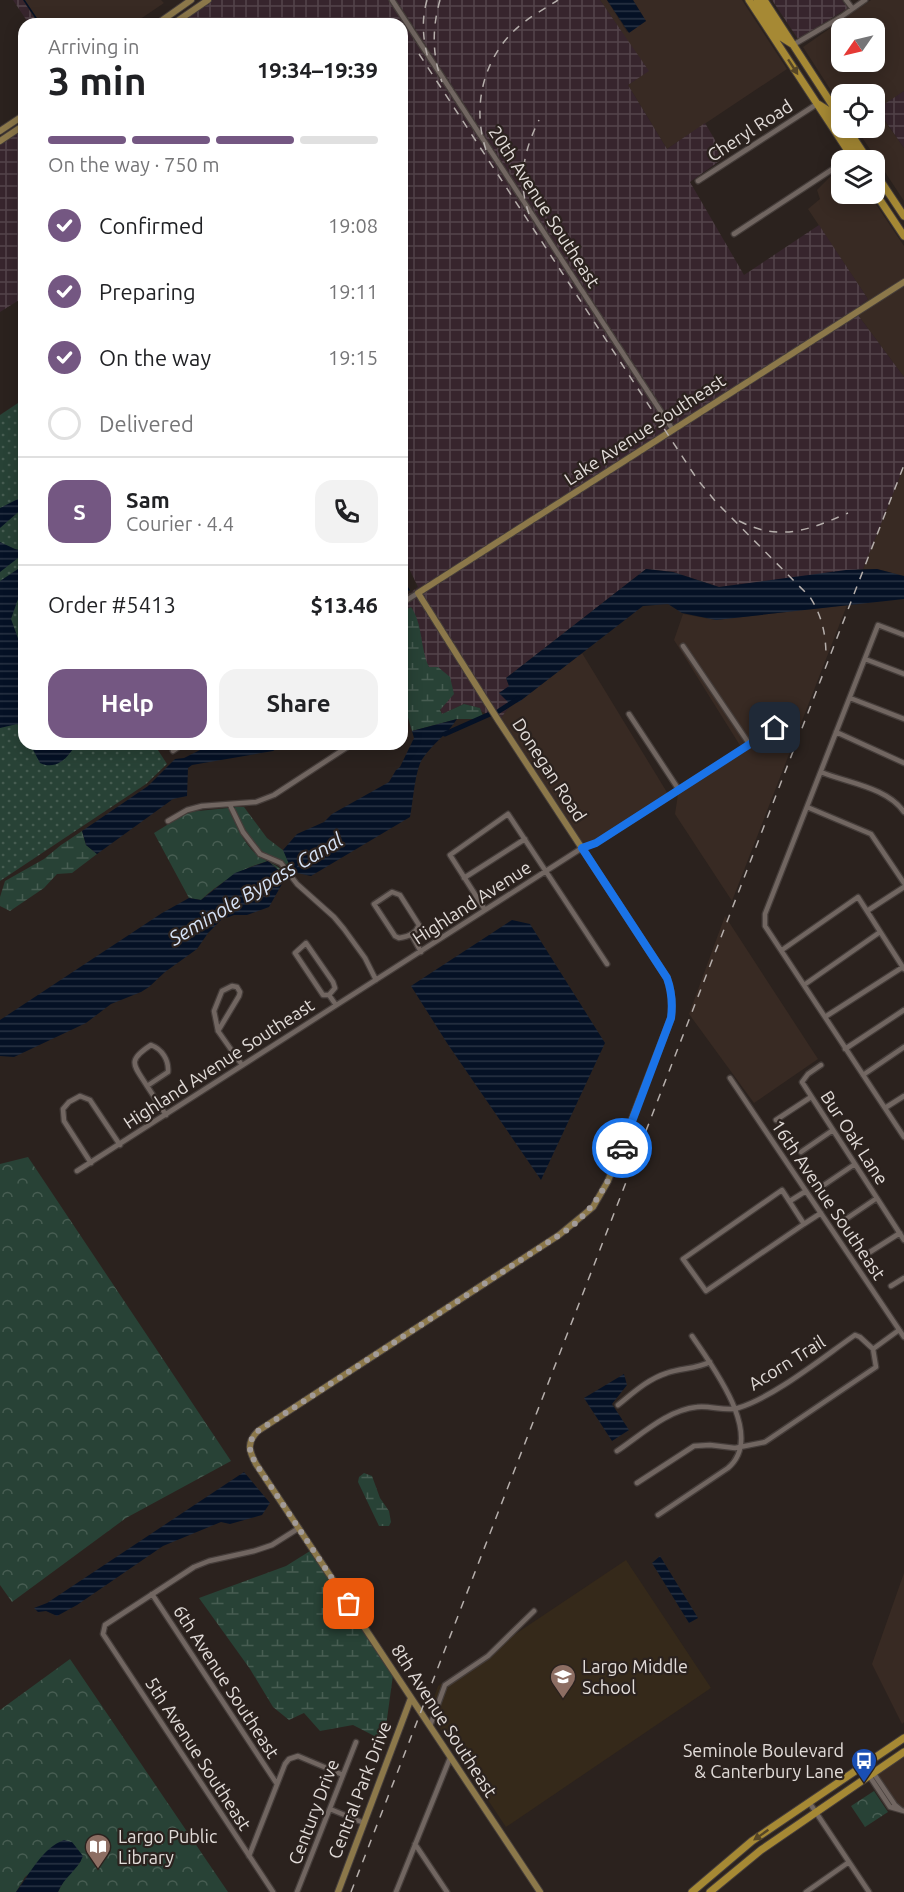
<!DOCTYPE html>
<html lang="en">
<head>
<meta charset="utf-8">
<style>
	body { margin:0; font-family:Ubuntu,sans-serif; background:#f2f2f2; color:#202124; height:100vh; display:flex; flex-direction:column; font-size:22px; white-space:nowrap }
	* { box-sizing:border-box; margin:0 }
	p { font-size:20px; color:#757577 }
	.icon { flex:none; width:33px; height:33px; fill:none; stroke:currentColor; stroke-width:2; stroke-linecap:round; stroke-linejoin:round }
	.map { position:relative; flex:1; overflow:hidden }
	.sheet { position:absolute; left:18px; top:18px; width:390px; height:732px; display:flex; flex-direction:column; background:#fff; border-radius:18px; box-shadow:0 3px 15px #0003 }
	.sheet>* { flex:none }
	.needle { width:39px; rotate:236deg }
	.fabs { position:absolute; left:831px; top:18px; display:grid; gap:12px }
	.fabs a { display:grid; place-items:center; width:54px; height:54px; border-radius:12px; background:#fff; box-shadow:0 3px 15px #0003; font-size:30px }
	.pin { position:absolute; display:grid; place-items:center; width:51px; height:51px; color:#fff; margin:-26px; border-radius:12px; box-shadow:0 3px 9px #0006 }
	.courier { position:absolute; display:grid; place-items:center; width:60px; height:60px; margin:-30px; border:4px solid #1a73e8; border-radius:50%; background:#fff; color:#222; box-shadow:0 2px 8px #0007 }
	.head em { font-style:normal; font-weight:700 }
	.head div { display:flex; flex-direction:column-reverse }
	.head { display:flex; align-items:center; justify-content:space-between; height:102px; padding:0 30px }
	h1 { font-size:39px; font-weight:700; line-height:45px }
	.bar { display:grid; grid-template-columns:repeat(4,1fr); gap:9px 6px; align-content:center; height:72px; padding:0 30px }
	.bar i { height:8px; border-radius:4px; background:#e0e0e0 }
	.bar .current { background:#745782 }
	.bar p { grid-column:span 4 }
	.line { display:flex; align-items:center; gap:15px; padding:0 30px; border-top:2px solid #e0e0e0 }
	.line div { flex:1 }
	.round { display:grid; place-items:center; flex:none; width:63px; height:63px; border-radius:18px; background:#f2f2f2 }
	ol { padding:0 30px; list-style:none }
	li { display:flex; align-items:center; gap:18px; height:66px }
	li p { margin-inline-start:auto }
	li .icon { padding:6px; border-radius:50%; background:#745782; color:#fff; stroke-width:4 }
	li:last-child { color:#757577 }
	li i { width:33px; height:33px; border:3px solid #e0e0e0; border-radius:50% }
	.action { display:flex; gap:12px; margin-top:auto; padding:12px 30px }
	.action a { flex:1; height:69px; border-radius:18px; background:#745782; color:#fff; font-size:24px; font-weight:700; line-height:69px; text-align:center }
	.action a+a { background:#f2f2f2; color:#202124 }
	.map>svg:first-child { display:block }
	.built { fill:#382a23; fill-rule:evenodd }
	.industrial { fill:url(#industrial-grid) }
	.education { fill:#35291a }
	.grass { fill:url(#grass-dots) }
	.forest { fill:url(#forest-crowns) }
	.wetland { fill:url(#wetland-marsh) }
	.water { fill:url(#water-rules) }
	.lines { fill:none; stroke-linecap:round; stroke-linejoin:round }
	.stream { stroke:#051125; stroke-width:1.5 }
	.canal { stroke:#051125; stroke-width:5 }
	.street-casing { stroke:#453d3a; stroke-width:7 }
	.secondary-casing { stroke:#453d3a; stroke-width:8 }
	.primary-casing { stroke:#453d3a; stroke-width:9 }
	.street { stroke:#716661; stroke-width:4.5 }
	.secondary { stroke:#8c784a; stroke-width:6 }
	.primary { stroke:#a68934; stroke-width:7 }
	.rail { stroke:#b6afac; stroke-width:1.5; stroke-dasharray:8 8; stroke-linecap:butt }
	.oneway { fill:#564626 }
	.done { stroke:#a29b98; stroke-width:6; stroke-dasharray:0 10.8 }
	.route { stroke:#1a73e8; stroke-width:8 }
	.labels { text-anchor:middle; stroke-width:4.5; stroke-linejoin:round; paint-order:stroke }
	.street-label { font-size:18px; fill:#e2dcd9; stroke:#2b221e }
	.poi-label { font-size:18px; fill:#e2dcd9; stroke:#2b221e; text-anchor:start }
	.water-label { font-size:20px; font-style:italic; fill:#d6e3f7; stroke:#2b221e }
</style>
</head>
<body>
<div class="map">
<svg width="904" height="1892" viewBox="0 0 904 1892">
	<defs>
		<pattern id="industrial-grid" width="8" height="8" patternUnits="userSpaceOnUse" patternTransform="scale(1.5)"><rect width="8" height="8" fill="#37252d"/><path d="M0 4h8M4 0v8" fill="none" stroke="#54444b"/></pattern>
		<pattern id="grass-dots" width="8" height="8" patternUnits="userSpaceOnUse" patternTransform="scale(1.5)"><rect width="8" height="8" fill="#284236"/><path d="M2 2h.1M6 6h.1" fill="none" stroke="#475d52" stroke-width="1.8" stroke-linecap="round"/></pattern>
		<pattern id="forest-crowns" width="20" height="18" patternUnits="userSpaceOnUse" patternTransform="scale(1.5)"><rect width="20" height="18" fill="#284236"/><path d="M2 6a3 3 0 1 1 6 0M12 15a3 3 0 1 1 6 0" fill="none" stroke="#475d52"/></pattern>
		<pattern id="wetland-marsh" width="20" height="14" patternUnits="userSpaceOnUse" patternTransform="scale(1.5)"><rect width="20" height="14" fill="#284236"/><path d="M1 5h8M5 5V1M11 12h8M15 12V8" fill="none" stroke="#475d52"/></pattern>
		<pattern id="water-rules" width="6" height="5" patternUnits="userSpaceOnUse" patternTransform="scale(1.5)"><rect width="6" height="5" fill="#051125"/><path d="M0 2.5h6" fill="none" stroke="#293344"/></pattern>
	</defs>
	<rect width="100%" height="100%" fill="#2b221e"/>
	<!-- built -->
	<path class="built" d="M23,0H161L164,3L133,24H38Z
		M600,0H607L627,32L646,21L633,0H742L787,69L667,149L628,85L648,71Z
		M871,0H904V91L877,110L904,148V201L856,128H874V94H842L841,106L803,47ZM842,28H874V62H842Z
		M841,166L842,194H869L904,246V279L855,310L868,299L808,209L820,199L817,190Z
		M904,285V377L858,315Z
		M904,466V576L877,569H863Z
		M847,605L732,901L675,814L678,794L778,729L775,725L751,741L689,649L684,652L746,745L741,747L674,640L683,614L716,620Z
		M582,653L668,794L595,840L583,845L501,718L512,703L519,701Z
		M725,916L818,1059L754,1103L689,1014Z
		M904,1573V1722L902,1724L872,1664Z
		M904,1756V1808H903L897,1803L878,1774Z"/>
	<!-- industrial -->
	<path class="industrial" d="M13,0H23L38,24H29Z
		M213,0H389L669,429L402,599L418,587L402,554V24H177Z
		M396,0H600L649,71L628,85L667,149L705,123L725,157L690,182L744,275L819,225L868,299L855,310L674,426Z
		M772,0H842L848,8L798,39Z
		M904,91V148L877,109Z
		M24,128V297L0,312V145Z
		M858,315L904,377V466L863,569L719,587L673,572L646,569L506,678L509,686V703H512L501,718L422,593Z
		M417,596L493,717L481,711L480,708L464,704L442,714L429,667L423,655L411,607L402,611V606Z"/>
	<!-- education -->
	<path class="education" d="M626,1560L711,1688L506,1827L429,1712L438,1686Z"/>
	<!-- grass -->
	<path class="grass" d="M24,399V744H154L167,764L146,784L0,881V415Z"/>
	<!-- forest -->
	<path class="forest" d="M234,807H244L267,838L284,851L289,864L295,871L292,873C281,857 275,861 262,851C249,841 241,822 234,807Z
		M228,808C236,824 244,846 260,857C272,865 278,863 287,877L268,861C242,868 221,882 201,900L189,898L154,833L188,812Z
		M28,1157L231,1461L126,1518L12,1602L0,1585V1164Z
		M70,1659L228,1892H58L66,1876L81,1861L32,1871L25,1877L16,1892H0V1710Z
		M874,1791L888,1812L865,1827L851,1806Z"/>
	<!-- wetland -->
	<path class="wetland" d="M411,607C423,624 420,648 429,667H438L450,677L454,694L440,710L442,714L464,704L480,708L483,716L475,719H457L412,731L402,697V611Z
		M82,831L86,845L97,854L72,873L57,874L44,888L10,911L0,906V897L5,881L44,859L61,845Z
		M364,1473L372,1476L380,1498L389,1511L391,1522L389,1526H379L358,1482L359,1477Z
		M310,1551L393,1675L384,1741L353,1725L320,1731L304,1713L289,1720L273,1707L250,1669L199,1598L286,1566Z"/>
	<!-- water -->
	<path class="water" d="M607,0H633L646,21L629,33Z
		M24,496V507L0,528V508Z
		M0,542L15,549L24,551V555H18V558L0,572Z
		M24,565V594L18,599L11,619L24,655V729L17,724L0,728V581Z
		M646,569L673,572L719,587L846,570L877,569L904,576V599L716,620L682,613L668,604L643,606L519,702L509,703L499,693L509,686L506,678Z
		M457,719C448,734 433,743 423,758C415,768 413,803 410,817L311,876L297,873L289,864L283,850L297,834L324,822L332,814L389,782L396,770L400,767L414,738L412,731Z
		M30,744H76C69,757 56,771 40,763Z
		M212,744H284L273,751L192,765L188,768L187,796L173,799L97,854L86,845L82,831L148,786L175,759L184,758Z
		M268,861L286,877L269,907L247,915H234L221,920L208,933L197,949L165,972L149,987L141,992L111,1004L86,1023L14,1057L0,1056V1020L162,913L189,898L201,900L235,873Z
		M512,920L530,924L605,1043L541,1180L447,1043L411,986Z
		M624,1374L627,1385L612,1404L629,1430L612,1441L584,1398Z
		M244,1472L270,1503L262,1515L230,1524L221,1522L163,1546L77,1605L57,1616L46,1611L38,1612L34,1608L47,1603Z
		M660,1556L698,1618L689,1623L652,1563Z
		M64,1840L72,1842L83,1856C78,1870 64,1877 58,1892H16C30,1874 42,1848 64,1840Z"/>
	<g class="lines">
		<!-- stream -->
		<path class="stream" d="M24,0L40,24
			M402,579L409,590"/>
		<!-- canal -->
		<path class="canal" d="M499,711L518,699
			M445,734L490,714
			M275,877L295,865"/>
		<defs>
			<path id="street" d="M392,0L673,430
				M846,0L852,8
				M793,45L841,17L865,0
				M698,181L817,104
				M734,234L842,163
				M402,603L418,593
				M904,635L878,625L765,914V926L904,1137
				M683,646L750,745
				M865,659L904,674
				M850,698L904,719
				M629,714L679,790
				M836,732L904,763
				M173,751L183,744
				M821,772C847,783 887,787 904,812
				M230,805L243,832L260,854L281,863L297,884L334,917L344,929L365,958L376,980
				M807,807L871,834L904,883
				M168,821L187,810L202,806L256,802L274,795L352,744
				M464,878L525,839
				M392,892L400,895L419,925C416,933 408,937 399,938L395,936L374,904Z
				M485,910L450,855L508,814L607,964
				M867,911L904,887
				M411,934L421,952
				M782,950L858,897L904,969
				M804,985L880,932
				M329,995L335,988L333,982L306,943L295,953L323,995H329L336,1005
				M825,1017L903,967
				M218,1031L239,996L240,992L237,987L232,986L222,991L214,1011L218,1031L242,1065
				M151,1045C162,1049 169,1060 168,1072L147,1086C134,1065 126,1061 151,1045Z
				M845,1049L904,1010
				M821,1065L808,1074L802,1082L904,1240
				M863,1075L904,1047
				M730,1078L904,1337
				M147,1086L166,1115
				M885,1108L904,1096
				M776,1120L811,1097
				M801,1152L833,1130
				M91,1163L64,1121L63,1109L69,1102L80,1096L90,1100L120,1145
				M77,1171L546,871L582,848L596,843L775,728
				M824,1185L855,1164
				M782,1190L804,1224L706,1291L683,1259Z
				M790,1201L806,1191
				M846,1219L877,1198
				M804,1224L821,1213
				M870,1252L900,1233
				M891,1286L904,1278
				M618,1405C633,1393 648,1379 667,1373C681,1368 696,1369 710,1362
				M617,1451C641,1435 667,1410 697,1407C710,1405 726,1412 738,1408C774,1397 822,1358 855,1335L860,1337L873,1349L899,1330
				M637,1483L694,1446L710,1445L735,1448L765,1442L876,1367L873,1349
				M658,1515L728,1468C766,1436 712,1366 692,1336
				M152,1594L277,1784
				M430,1726L445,1685L488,1656L534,1611
				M866,1762L895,1805L901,1810
				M862,1765L890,1807L904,1811
				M809,1802L869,1892
				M330,1809L364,1823
				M415,1844L447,1892
				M249,1856L285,1764L289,1759L298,1756L343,1775
				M273,1892L103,1634L105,1625L194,1567L209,1561L254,1551L272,1545L299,1528
				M297,1892L356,1742
				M396,1892L450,1758
				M806,1892L849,1862"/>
			<path id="secondary" d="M157,24L191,0
				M173,24L208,0
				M0,131L24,115
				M0,141L24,125
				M338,1892L411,1698
				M540,1892L256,1464C249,1451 246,1443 258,1431L559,1235L593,1207L608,1181L671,1018C673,1003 672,992 667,978L498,720L418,593L904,282"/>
			<path id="primary" d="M749,0L854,160
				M757,0L781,37L792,44
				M764,0L842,120
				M818,104L829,111L862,160
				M847,128L868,160
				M874,171L904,216
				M874,191L904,236
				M692,1892L752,1841L904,1738
				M710,1892L761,1850L904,1752"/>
		</defs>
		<!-- street casing -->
		<use href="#street" class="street-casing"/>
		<!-- secondary casing -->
		<use href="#secondary" class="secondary-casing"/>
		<!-- primary casing -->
		<use href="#primary" class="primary-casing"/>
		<!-- street -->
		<use href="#street" class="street"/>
		<!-- secondary -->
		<use href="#secondary" class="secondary"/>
		<!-- primary -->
		<use href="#primary" class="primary"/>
		<!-- rail -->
		<path class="rail" d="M427,0C421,21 423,41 429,62
			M440,0C432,28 432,55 442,82
			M419,54L697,479L716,502L810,597C822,616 826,634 826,657
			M486,150C473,111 481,67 509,36C522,21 541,11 558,0
			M529,214C517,181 524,150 539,120
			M739,521C780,542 809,530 848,513
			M351,1892L904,465"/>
	</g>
	<!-- one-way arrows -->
	<defs><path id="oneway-solid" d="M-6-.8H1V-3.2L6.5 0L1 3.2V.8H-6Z" transform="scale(1.5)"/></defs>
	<g class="oneway">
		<use href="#oneway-solid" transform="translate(793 67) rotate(57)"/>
		<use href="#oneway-solid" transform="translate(761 1835) rotate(145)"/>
	</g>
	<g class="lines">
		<!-- done -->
		<path class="done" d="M349,1604L256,1464C249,1451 246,1443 258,1431L570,1228C598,1204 609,1182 622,1148"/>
		<!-- route -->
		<path class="route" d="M622,1148L671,1018C673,1003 672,992 667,978L582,848L596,843L775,728"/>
	</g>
	<!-- icons -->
	<defs>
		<symbol id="school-pin" viewBox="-11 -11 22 30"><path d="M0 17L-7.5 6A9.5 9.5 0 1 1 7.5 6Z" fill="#8d6e63" stroke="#2b221e"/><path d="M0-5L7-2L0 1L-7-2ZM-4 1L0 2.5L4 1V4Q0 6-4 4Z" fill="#fff"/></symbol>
		<symbol id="bus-pin" viewBox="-11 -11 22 30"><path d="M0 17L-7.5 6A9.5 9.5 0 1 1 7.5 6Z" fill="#1a4fb4" stroke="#2b221e"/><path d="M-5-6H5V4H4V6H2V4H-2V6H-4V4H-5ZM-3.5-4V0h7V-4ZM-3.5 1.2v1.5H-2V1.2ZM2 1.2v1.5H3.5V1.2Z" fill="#fff"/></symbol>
		<symbol id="library-pin" viewBox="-11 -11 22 30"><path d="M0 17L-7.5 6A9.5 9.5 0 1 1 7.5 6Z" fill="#8d6e63" stroke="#2b221e"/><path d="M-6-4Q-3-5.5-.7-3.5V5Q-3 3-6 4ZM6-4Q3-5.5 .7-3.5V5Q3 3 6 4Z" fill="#fff"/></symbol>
	</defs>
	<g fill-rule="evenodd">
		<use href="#school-pin" x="548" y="1662" width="30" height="40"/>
		<use href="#bus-pin" x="849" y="1746" width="30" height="40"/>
		<use href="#library-pin" x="83" y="1832" width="30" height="40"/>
	</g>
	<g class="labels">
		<!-- street labels -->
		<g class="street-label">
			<text transform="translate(750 131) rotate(-33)" y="6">Cheryl Road</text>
			<text transform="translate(544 207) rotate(57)" y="6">20th Avenue Southeast</text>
			<text transform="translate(645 430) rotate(-33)" y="6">Lake Avenue Southeast</text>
			<text transform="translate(549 770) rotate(57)" y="6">Donegan Road</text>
			<text transform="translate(472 903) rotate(-33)" y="6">Highland Avenue</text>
			<text transform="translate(219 1064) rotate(-33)" y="6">Highland Avenue Southeast</text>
			<text transform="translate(854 1138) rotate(57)" y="6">Bur Oak Lane</text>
			<text transform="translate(828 1200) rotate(56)" y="6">16th Avenue Southeast</text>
			<text transform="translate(787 1363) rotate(-32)" y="6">Acorn Trail</text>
			<text transform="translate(226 1682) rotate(57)" y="6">6th Avenue Southeast</text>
			<text transform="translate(444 1721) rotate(57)" y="6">8th Avenue Southeast</text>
			<text transform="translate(198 1754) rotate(57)" y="6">5th Avenue Southeast</text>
			<text transform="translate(360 1790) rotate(-69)" y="6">Central Park Drive</text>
			<text transform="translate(314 1812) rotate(-69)" y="6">Century Drive</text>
		</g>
		<!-- poi labels -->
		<g class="poi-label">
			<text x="582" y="1673">Largo Middle<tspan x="582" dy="21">School</tspan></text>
			<text x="844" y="1757" text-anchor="end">Seminole Boulevard<tspan x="844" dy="21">&amp; Canterbury Lane</tspan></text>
			<text x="118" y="1843">Largo Public<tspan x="118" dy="21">Library</tspan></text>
		</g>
		<!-- water labels -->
		<g class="water-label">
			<text transform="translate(256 889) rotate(-31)" y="7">Seminole Bypass Canal</text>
		</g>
	</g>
</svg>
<div class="fabs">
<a><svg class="needle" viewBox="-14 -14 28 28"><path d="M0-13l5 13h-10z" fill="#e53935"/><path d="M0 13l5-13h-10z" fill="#757577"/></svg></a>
<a><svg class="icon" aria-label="locate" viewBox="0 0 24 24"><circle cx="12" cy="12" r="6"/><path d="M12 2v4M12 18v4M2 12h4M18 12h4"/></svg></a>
<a><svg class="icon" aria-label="layers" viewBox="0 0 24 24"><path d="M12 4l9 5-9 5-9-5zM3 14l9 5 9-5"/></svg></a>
</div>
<div class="pin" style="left:349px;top:1604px;background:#ea580c"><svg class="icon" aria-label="bag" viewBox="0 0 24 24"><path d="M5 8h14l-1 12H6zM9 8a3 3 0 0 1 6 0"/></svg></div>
<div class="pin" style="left:775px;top:728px;background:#1f2937"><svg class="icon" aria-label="home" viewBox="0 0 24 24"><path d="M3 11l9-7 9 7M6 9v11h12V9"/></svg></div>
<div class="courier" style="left:622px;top:1148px"><svg class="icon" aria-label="car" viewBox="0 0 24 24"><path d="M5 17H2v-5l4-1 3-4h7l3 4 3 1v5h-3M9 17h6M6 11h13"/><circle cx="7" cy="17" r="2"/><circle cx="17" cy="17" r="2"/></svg></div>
<section class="sheet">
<div class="head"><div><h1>3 min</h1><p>Arriving in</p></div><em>19:34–19:39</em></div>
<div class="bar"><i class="current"></i><i class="current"></i><i class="current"></i><i></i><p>On the way · 750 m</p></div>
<ol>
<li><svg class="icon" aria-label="check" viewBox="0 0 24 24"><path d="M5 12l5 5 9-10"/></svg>Confirmed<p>19:08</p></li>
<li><svg class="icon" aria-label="check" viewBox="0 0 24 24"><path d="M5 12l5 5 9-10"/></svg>Preparing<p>19:11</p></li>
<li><svg class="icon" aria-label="check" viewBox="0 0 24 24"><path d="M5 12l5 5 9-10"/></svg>On the way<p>19:15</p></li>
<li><i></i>Delivered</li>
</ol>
<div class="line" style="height:108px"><b class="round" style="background:#745782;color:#fff">S</b><div><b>Sam</b><p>Courier · 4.4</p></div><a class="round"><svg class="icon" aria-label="phone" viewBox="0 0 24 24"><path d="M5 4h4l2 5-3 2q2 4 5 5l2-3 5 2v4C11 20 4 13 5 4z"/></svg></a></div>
<div class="line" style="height:78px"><div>Order #5413</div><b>$13.46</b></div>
<div class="action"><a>Help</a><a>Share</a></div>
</section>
</div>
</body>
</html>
